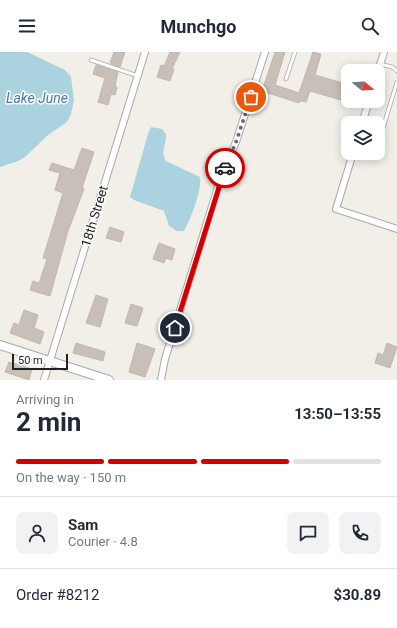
<!DOCTYPE html>
<html lang="en">
<head>
<meta charset="utf-8">
<style>
	body { margin:0; font-family:Roboto,sans-serif; background:#f2f2f3; color:#1f2937; height:100vh; display:flex; flex-direction:column; font-size:15px; white-space:nowrap }
	* { box-sizing:border-box; margin:0 }
	p { font-size:13px; color:#747a83 }
	.icon { flex:none; width:22px; height:22px; fill:none; stroke:currentColor; stroke-width:2; stroke-linecap:round; stroke-linejoin:round }
	.map { position:relative; height:328px; overflow:hidden }
	.side { display:flex; flex-direction:column; background:#fff; flex:1 }
	.side>* { flex:none }
	.needle { width:26px; rotate:108deg }
	.fabs { position:absolute; left:341px; top:12px; display:grid; gap:8px }
	.fabs a { display:grid; place-items:center; width:44px; height:44px; border-radius:8px; background:#fff; box-shadow:0 2px 10px #0003; font-size:20px }
	.scale { position:absolute; left:12px; bottom:10px; width:56px; box-sizing:border-box; padding-left:4px; border:2px solid #222; border-top:0; font-size:11px; line-height:14px; white-space:nowrap; color:#222; -webkit-text-stroke:3px #fff; paint-order:stroke }
	.pin { position:absolute; display:grid; place-items:center; width:34px; height:34px; color:#fff; margin:-17px; border:2px solid #fff; border-radius:50%; box-shadow:0 1px 4px #0007 }
	.courier { position:absolute; display:grid; place-items:center; width:40px; height:40px; margin:-20px; border:3px solid #d40000; border-radius:50%; background:#fff; color:#222; box-shadow:0 1px 5px #0007 }
	.overview em { font-style:normal; font-weight:700 }
	.overview div { display:flex; flex-direction:column-reverse }
	.overview { display:flex; align-items:center; justify-content:space-between; height:68px; padding:0 16px }
	h1 { font-size:26px; font-weight:700; line-height:30px }
	.bar { display:grid; grid-template-columns:repeat(4,1fr); gap:6px 4px; align-content:center; height:48px; padding:0 16px }
	.bar i { height:5px; border-radius:3px; background:#e0e1e3 }
	.bar .current { background:#d40000 }
	.bar p { grid-column:span 4 }
	.line { display:flex; align-items:center; gap:10px; padding:0 16px; border-top:1px solid #e0e1e3 }
	.line div { flex:1 }
	.round { display:grid; place-items:center; flex:none; width:42px; height:42px; border-radius:8px; background:#f2f2f3 }
	header { display:flex; justify-content:space-between; align-items:center; height:52px; padding:0 16px; background:#fff; font-size:18px; font-weight:700 }
	.map>svg:first-child { display:block }
	.water { fill:#aad3df }
	.building { fill:#c7bfb8; stroke:#c4b6ab }
	.lines { fill:none; stroke-linecap:round; stroke-linejoin:round }
	.service-casing { stroke:#a9a9a9; stroke-width:4.5 }
	.minor-casing { stroke:#a9a9a9; stroke-width:8 }
	.tertiary-casing { stroke:#a9a9a9; stroke-width:10 }
	.service { stroke:#fff; stroke-width:3 }
	.minor { stroke:#fff; stroke-width:6 }
	.tertiary { stroke:#fff; stroke-width:8 }
	.done { stroke:#6b6a68; stroke-width:4; stroke-dasharray:0 7.2 }
	.route { stroke:#d40000; stroke-width:5 }
	.labels { text-anchor:middle; stroke-width:3; stroke-linejoin:round; paint-order:stroke }
	.street-label { font-size:13px; fill:#222; stroke:#fff }
	.water-label { font-size:14px; font-style:italic; fill:#4a7aab; stroke:#fff }
</style>
</head>
<body>
<header><svg class="icon" aria-label="menu" viewBox="0 0 24 24"><path d="M4 6h16M4 12h16M4 18h16"/></svg>Munchgo<svg class="icon" aria-label="search" viewBox="0 0 24 24"><circle cx="10" cy="10" r="6"/><path d="M15 15l6 6"/></svg></header>
<div class="map">
<svg width="397" height="328" viewBox="0 0 397 328">
	<rect width="100%" height="100%" fill="#f2efe9"/>
	<!-- water -->
	<path class="water" d="M0,0H27L65,18L71,25L74,48L71,62L67,70L48,83L25,105L18,109L0,115Z
		M151,75L162,77L166,82C167,92 160,99 166,109L200,125C202,138 191,167 184,179H177L169,174L164,159L134,148L130,145L148,82Z"/>
	<!-- building -->
	<path class="building" d="M114,0H125L120,15L110,11Z
		M170,0H180L172,17H174L170,29L157,25L161,13L164,14Z
		M275,0H285L275,33L299,41L313,0L321,2L315,23L346,32L341,48L310,39L306,50L300,49L299,51L262,39Z
		M96,13L118,20L115,34L117,35L115,43L111,42L108,53L98,50L105,26L93,22Z
		M82,96L94,100L82,136L84,137L68,179L50,244L30,238L33,229L39,231L47,207L43,206L63,141L55,138L60,121L49,118L52,111L74,118Z
		M110,175L124,180L121,190L106,186Z
		M159,191L175,197L172,208L166,206L164,211L153,207Z
		M96,243L108,247L100,275L86,271Z
		M131,252L143,256L137,274L125,271Z
		M24,258L38,263L34,276L44,280L40,292L10,281L14,271L19,273Z
		M76,291L105,300L103,309L73,301Z
		M137,291L155,297L145,325L129,320Z
		M387,291L397,295L390,316L375,311L378,301L383,303Z
		M9,310L32,317L29,328L5,320Z"/>
	<g class="lines">
		<defs>
			<path id="service" d="M91,8L138,24
				M380,12L392,15L397,19
				M286,27L295,0
				M380,86L397,30"/>
			<path id="minor" d="M378,19L384,0
				M362,71L369,49
				M353,101L336,157L397,177
				M44,328L145,0
				M161,328L165,307L221,125L236,90L265,0"/>
			<path id="tertiary" d="M0,293L109,328"/>
		</defs>
		<!-- service casing -->
		<use href="#service" class="service-casing"/>
		<!-- minor casing -->
		<use href="#minor" class="minor-casing"/>
		<!-- tertiary casing -->
		<use href="#tertiary" class="tertiary-casing"/>
		<!-- service -->
		<use href="#service" class="service"/>
		<!-- minor -->
		<use href="#minor" class="minor"/>
		<!-- tertiary -->
		<use href="#tertiary" class="tertiary"/>
	</g>
	<g class="lines">
		<!-- done -->
		<path class="done" d="M225,116L236,90L251,45"/>
		<!-- route -->
		<path class="route" d="M175,276L225,116"/>
	</g>
	<g class="labels">
		<!-- street labels -->
		<g class="street-label">
			<text transform="translate(94 164) rotate(-73)" y="5">18th Street</text>
		</g>
		<!-- water labels -->
		<g class="water-label">
			<text x="37" y="51">Lake June</text>
		</g>
	</g>
</svg>
<div class="fabs">
<a><svg class="needle" viewBox="-14 -14 28 28"><path d="M0-13l5 13h-10z" fill="#e53935"/><path d="M0 13l5-13h-10z" fill="#747a83"/></svg></a>
<a><svg class="icon" aria-label="layers" viewBox="0 0 24 24"><path d="M12 4l9 5-9 5-9-5zM3 14l9 5 9-5"/></svg></a>
</div>
<div class="scale">50 m</div>
<div class="pin" style="left:251px;top:45px;background:#ea580c"><svg class="icon" aria-label="bag" viewBox="0 0 24 24"><path d="M5 8h14l-1 12H6zM9 8a3 3 0 0 1 6 0"/></svg></div>
<div class="pin" style="left:175px;top:276px;background:#1f2937"><svg class="icon" aria-label="home" viewBox="0 0 24 24"><path d="M3 11l9-7 9 7M6 9v11h12V9"/></svg></div>
<div class="courier" style="left:225px;top:116px"><svg class="icon" aria-label="car" viewBox="0 0 24 24"><path d="M5 17H2v-5l4-1 3-4h7l3 4 3 1v5h-3M9 17h6M6 11h13"/><circle cx="7" cy="17" r="2"/><circle cx="17" cy="17" r="2"/></svg></div>
</div>
<section class="side">
<div class="overview"><div><h1>2 min</h1><p>Arriving in</p></div><em>13:50–13:55</em></div>
<div class="bar"><i class="current"></i><i class="current"></i><i class="current"></i><i></i><p>On the way · 150 m</p></div>
<div class="line" style="height:72px"><a class="round"><svg class="icon" aria-label="person" viewBox="0 0 24 24"><circle cx="12" cy="8" r="4"/><path d="M4 21q1-7 8-7t8 7"/></svg></a><div><b>Sam</b><p>Courier · 4.8</p></div><a class="round"><svg class="icon" aria-label="chat" viewBox="0 0 24 24"><path d="M4 5h16v11H9l-5 4z"/></svg></a><a class="round"><svg class="icon" aria-label="phone" viewBox="0 0 24 24"><path d="M5 4h4l2 5-3 2q2 4 5 5l2-3 5 2v4C11 20 4 13 5 4z"/></svg></a></div>
<div class="line" style="height:52px"><div>Order #8212</div><b>$30.89</b></div>
</section>
</body>
</html>
